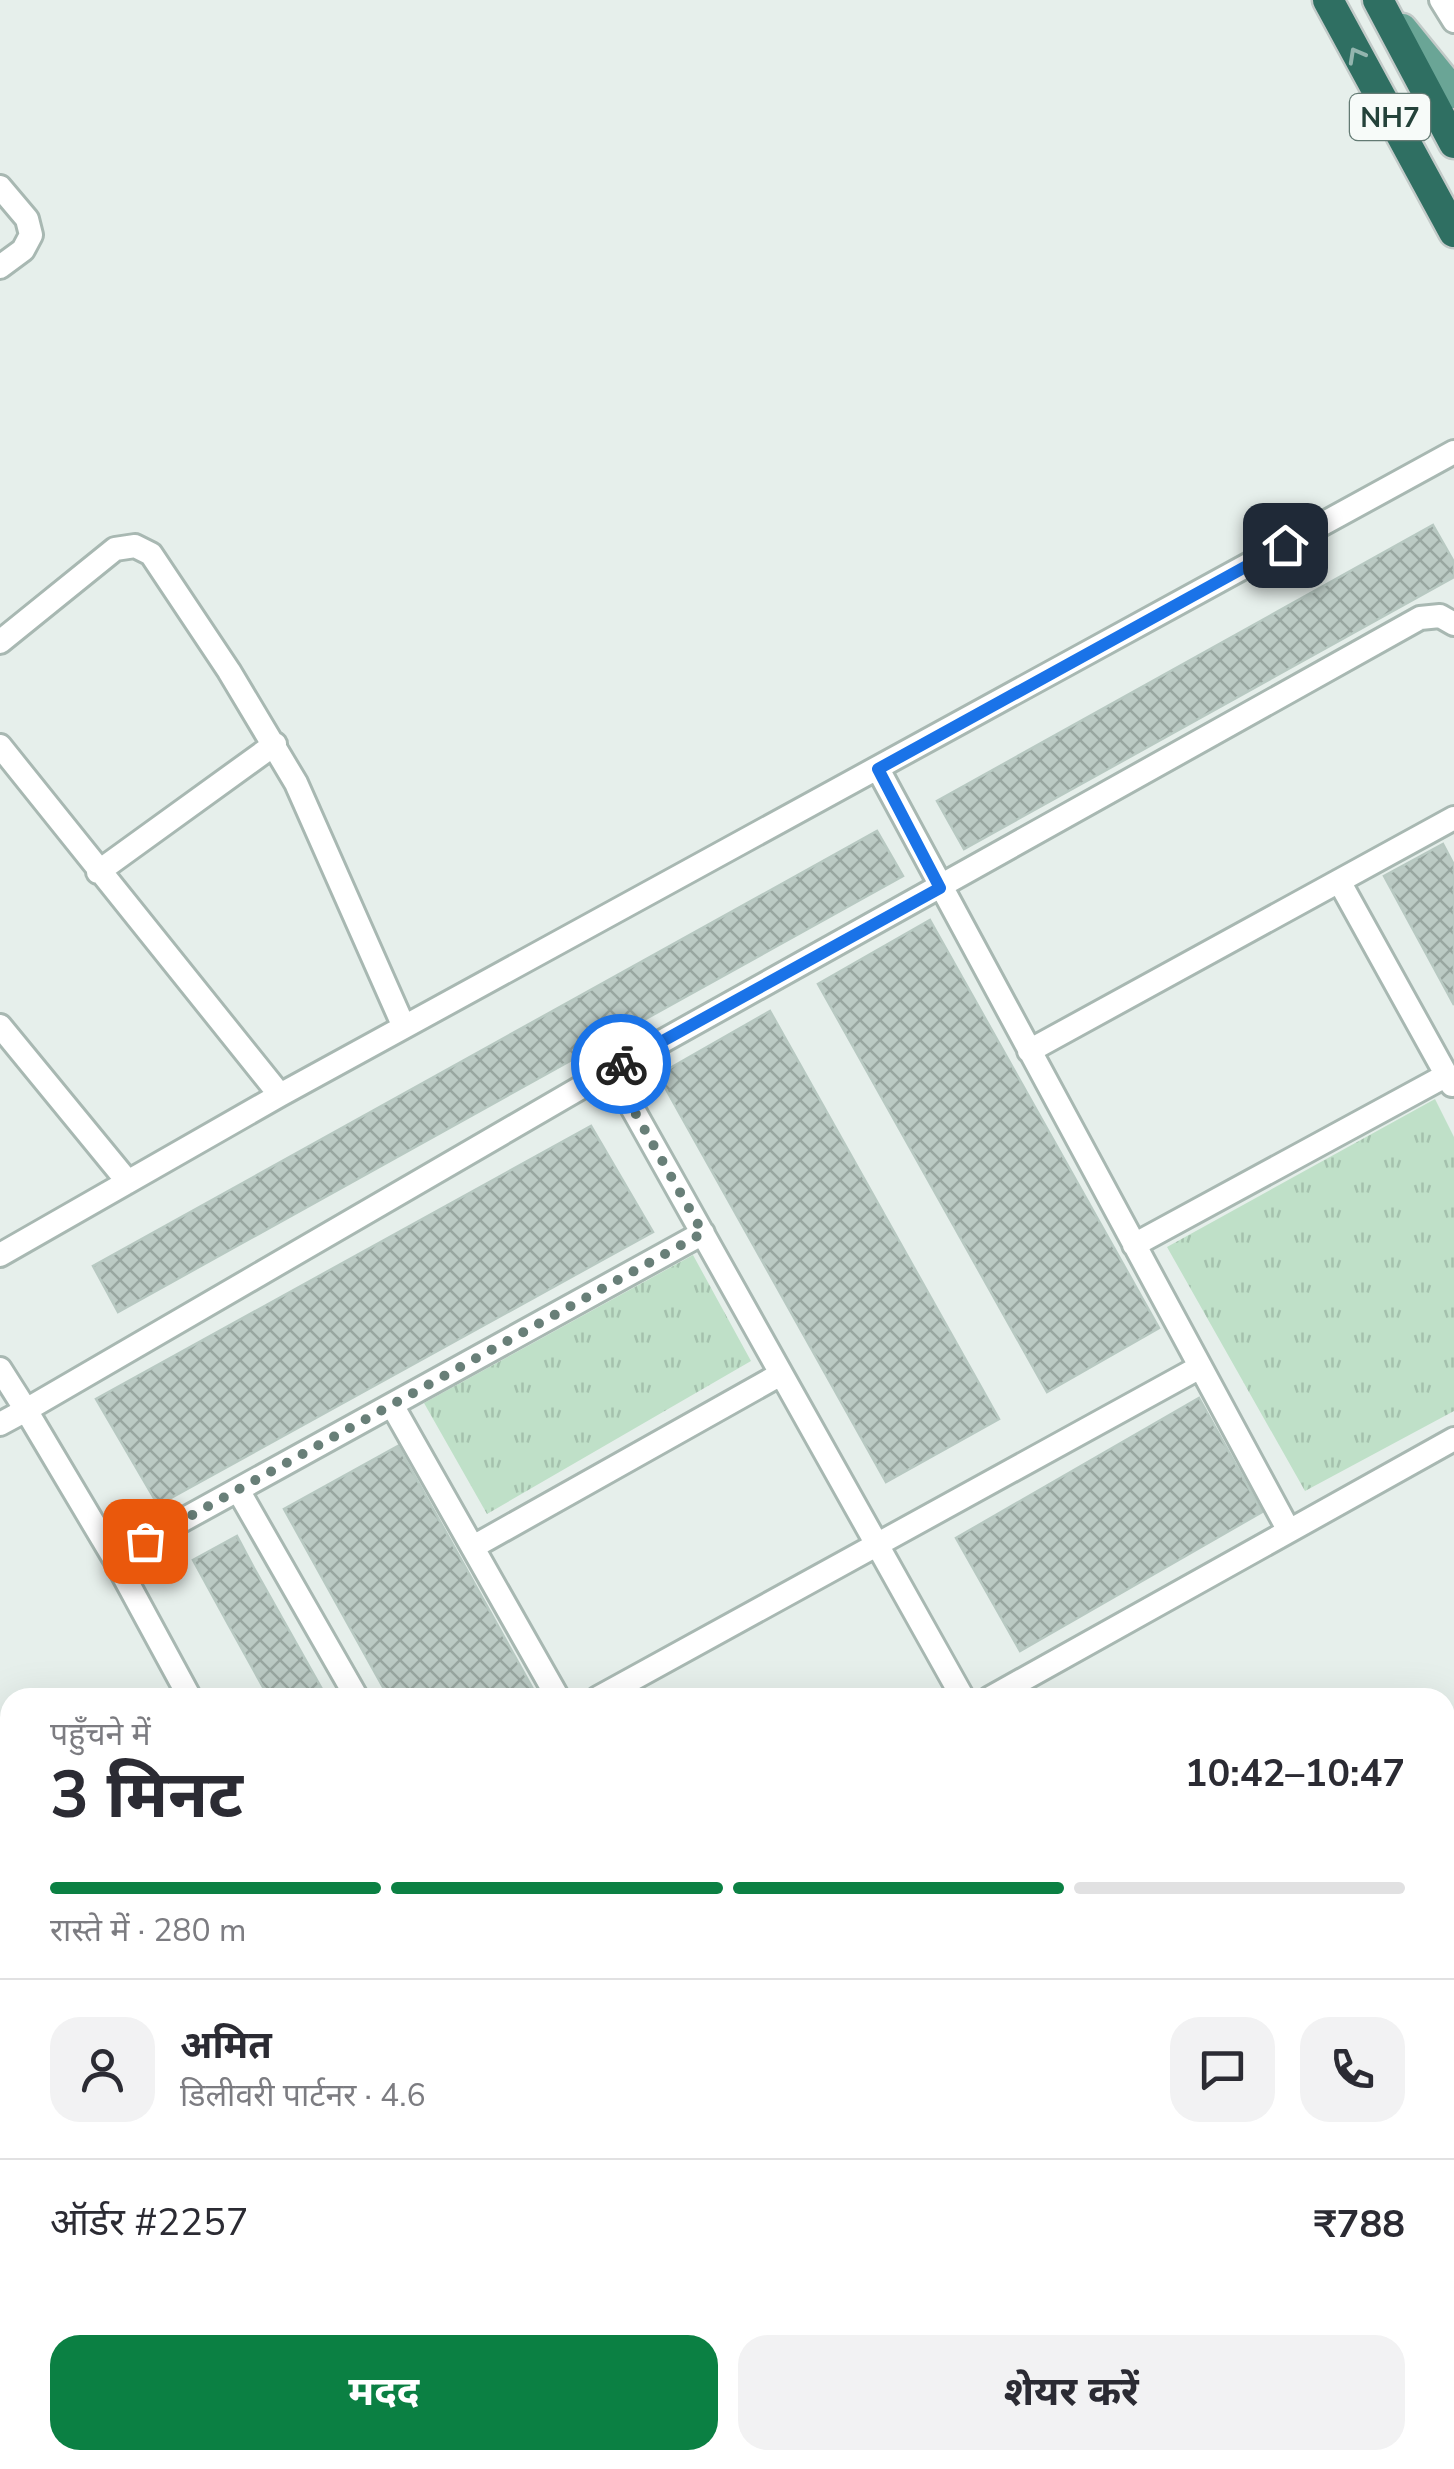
<!DOCTYPE html>
<html lang="hi">
<head>
<meta charset="utf-8">
<style>
	body { margin:0; font-family:"Nunito Sans","Noto Sans Devanagari",sans-serif; background:#f2f2f3; color:#2b2b33; height:100vh; display:flex; flex-direction:column; font-size:38px; white-space:nowrap }
	* { box-sizing:border-box; margin:0 }
	p { font-size:32px; color:#7c7c81 }
	.icon { flex:none; width:55px; height:55px; fill:none; stroke:currentColor; stroke-width:2; stroke-linecap:round; stroke-linejoin:round }
	.map { position:relative; flex:1; overflow:hidden }
	.panel { position:absolute; left:0px; top:1688px; width:1455px; height:782px; display:flex; flex-direction:column; background:#fff; border-radius:30px 30px 0 0; box-shadow:0 10px 40px #0002 }
	.panel>* { flex:none }
	.pin { position:absolute; display:grid; place-items:center; width:85px; height:85px; color:#fff; margin:-42px; border-radius:20px; box-shadow:0 5px 15px #0006 }
	.courier { position:absolute; display:grid; place-items:center; width:100px; height:100px; margin:-50px; border:8px solid #1a73e8; border-radius:50%; background:#fff; color:#222; box-shadow:0 2px 12px #0007 }
	.summary em { font-style:normal; font-weight:700 }
	.summary div { display:flex; flex-direction:column-reverse }
	.summary { display:flex; align-items:center; justify-content:space-between; height:170px; padding:0 50px }
	h1 { font-size:65px; font-weight:700; line-height:75px }
	.bar { display:grid; grid-template-columns:repeat(4,1fr); gap:15px 10px; align-content:center; height:120px; padding:0 50px }
	.bar i { height:12px; border-radius:8px; background:#e1e1e2 }
	.bar .selected { background:#0b8043 }
	.bar p { grid-column:span 4 }
	.line { display:flex; align-items:center; gap:25px; padding:0 50px; border-top:2px solid #e1e1e2 }
	.line div { flex:1 }
	.round { display:grid; place-items:center; flex:none; width:105px; height:105px; border-radius:30px; background:#f2f2f3 }
	.button { display:flex; gap:20px; margin-top:auto; padding:20px 50px }
	.button a { flex:1; height:115px; border-radius:30px; background:#0b8043; color:#fff; font-size:40px; font-weight:700; line-height:115px; text-align:center }
	.button a+a { background:#f2f2f3; color:#2b2b33 }
	.map>svg:first-child { display:block }
	.park { fill:url(#park-tufts) }
	.building { fill:url(#building-cross-hatch); stroke:#b8c9c2; stroke-width:2.5 }
	.lines { fill:none; stroke-linecap:round; stroke-linejoin:round }
	.minor-casing { stroke:#a8b8b2; stroke-width:28 }
	.major-casing { stroke:#c2cac8; stroke-width:35 }
	.highway-casing { stroke:#c2cac8; stroke-width:35 }
	.minor { stroke:#fff; stroke-width:22 }
	.major { stroke:#6aa596; stroke-width:30 }
	.highway { stroke:#2f6f62; stroke-width:30 }
	.oneway { stroke:#93b5ae }
	.done { stroke:#687f78; stroke-width:10; stroke-dasharray:0 18 }
	.route { stroke:#1a73e8; stroke-width:12 }
	.labels { text-anchor:middle; stroke-width:9; stroke-linejoin:round; paint-order:stroke }
	.shield { fill:#f7fbf9; stroke:#637a73; stroke-width:2.5 }
	.shield-label { font-size:28px; font-weight:bold; fill:#24423a }
</style>
</head>
<body>
<div class="map">
<svg width="1454" height="2469" viewBox="0 0 1454 2469">
	<defs>
		<pattern id="park-tufts" width="24" height="20" patternUnits="userSpaceOnUse" patternTransform="scale(2.5)"><rect width="24" height="20" fill="#bfe0c8"/><path d="M3 7l-1-3M5 7V3M7 7l1-3M15 17l-1-3M17 17v-4M19 17l1-3" fill="none" stroke="#a4c1ad"/></pattern>
		<pattern id="building-cross-hatch" width="8" height="8" patternUnits="userSpaceOnUse" patternTransform="scale(2.5)"><rect width="8" height="8" fill="#bbcac4"/><path d="M0 0l8 8M0 8l8-8" fill="none" stroke="#98a6a0"/></pattern>
	</defs>
	<rect width="100%" height="100%" fill="#e6efeb"/>
	<!-- park -->
	<path class="park" d="M1435,1099L1454,1137V1411L1305,1491L1167,1247Z
		M693,1255L751,1361L487,1514L424,1403Z"/>
	<!-- building -->
	<path class="building" d="M1433,525L1454,562V577L964,849L937,801Z
		M877,831L903,876L118,1312L93,1266Z
		M1443,844L1454,865V1005L1384,876Z
		M930,920L1159,1328L1047,1392L818,984Z
		M770,1011L999,1419L886,1482L658,1075Z
		M591,1126L653,1232L158,1505L96,1399Z
		M1199,1398L1262,1512L1020,1651L956,1538Z
		M398,1446L538,1698H389L284,1509Z
		M237,1536L254,1568L327,1698H269L228,1624L193,1560Z"/>
	<g class="lines">
		<defs>
			<path id="minor" d="M1441,0L1454,21
				M0,187L27,219L31,235L23,250L0,267
				M0,642L115,549L135,546L151,554L229,671L296,783L404,1027
				M0,746L280,1095
				M878,769L1289,1531
				M98,872L275,744
				M1339,881L1452,1085
				M0,1026L128,1182
				M1029,1051L1454,818
				M611,1070L1420,618L1440,616L1454,624
				M1134,1245L1447,1075
				M0,1255L280,1095L1454,452
				M0,1369L26,1410L0,1424
				M392,1405L558,1698
				M238,1490L357,1698
				M473,1547L781,1374
				M114,1558L703,1233
				M190,1698L114,1558L26,1410L611,1070L963,1698
				M598,1698L1200,1367
				M990,1698L1454,1439
				M1445,1731L1454,1726
				M0,1976L10,1994
				M1445,2010L1454,2005
				M0,2022L10,2017
				M1445,2115L1454,2109
				M1445,2234L1454,2228
				M0,2403L10,2419
				M36,2460L42,2469
				M259,2460L264,2469
				M490,2460L495,2469
				M699,2460L704,2469
				M924,2460L930,2469
				M1262,2460L1267,2469
				M1425,2460L1431,2469
				M215,2469L229,2460
				M797,2469L812,2460
				M1051,2469L1066,2460"/>
			<path id="major" d="M1402,29L1454,93"/>
			<path id="highway" d="M1328,0L1454,232
				M1378,0L1454,143"/>
		</defs>
		<!-- minor casing -->
		<use href="#minor" class="minor-casing"/>
		<!-- major casing -->
		<use href="#major" class="major-casing"/>
		<!-- highway casing -->
		<use href="#highway" class="highway-casing"/>
		<!-- minor -->
		<use href="#minor" class="minor"/>
		<!-- major -->
		<use href="#major" class="major"/>
		<!-- highway -->
		<use href="#highway" class="highway"/>
	</g>
	<!-- one-way arrows -->
	<defs><path id="oneway-chevron" d="M-2-3.5L2.5 0L-2 3.5" fill="none" stroke-width="1.6" stroke-linecap="round" stroke-linejoin="round" transform="scale(2.5)"/></defs>
	<use class="oneway" href="#oneway-chevron" transform="translate(1356 55) rotate(-119)"/>
	<g class="lines">
		<!-- done -->
		<path class="done" d="M145,1541L703,1233L611,1070L621,1064"/>
		<!-- route -->
		<path class="route" d="M621,1064L940,888L878,769L1285,545"/>
	</g>
	<g class="labels">
		<!-- shield labels -->
		<rect class="shield" x="1350" y="94" width="80" height="46" rx="8"/>
		<g class="shield-label">
			<text x="1390" y="127">NH7</text>
		</g>
	</g>
</svg>
<div class="pin" style="left:145px;top:1541px;background:#ea580c"><svg class="icon" aria-label="bag" viewBox="0 0 24 24"><path d="M5 8h14l-1 12H6zM9 8a3 3 0 0 1 6 0"/></svg></div>
<div class="pin" style="left:1285px;top:545px;background:#1f2937"><svg class="icon" aria-label="home" viewBox="0 0 24 24"><path d="M3 11l9-7 9 7M6 9v11h12V9"/></svg></div>
<div class="courier" style="left:621px;top:1064px"><svg class="icon" aria-label="bike" viewBox="0 0 24 24"><circle cx="6" cy="16" r="4"/><circle cx="18" cy="16" r="4"/><path d="M6 16l4-8h5l3 8M10 8l3 8H6M13 5h3"/></svg></div>
<section class="panel">
<div class="summary"><div><h1>3 मिनट</h1><p>पहुँचने में</p></div><em>10:42–10:47</em></div>
<div class="bar"><i class="selected"></i><i class="selected"></i><i class="selected"></i><i></i><p>रास्ते में · 280 m</p></div>
<div class="line" style="height:180px"><a class="round"><svg class="icon" aria-label="person" viewBox="0 0 24 24"><circle cx="12" cy="8" r="4"/><path d="M4 21q1-7 8-7t8 7"/></svg></a><div><b>अमित</b><p>डिलीवरी पार्टनर · 4.6</p></div><a class="round"><svg class="icon" aria-label="chat" viewBox="0 0 24 24"><path d="M4 5h16v11H9l-5 4z"/></svg></a><a class="round"><svg class="icon" aria-label="phone" viewBox="0 0 24 24"><path d="M5 4h4l2 5-3 2q2 4 5 5l2-3 5 2v4C11 20 4 13 5 4z"/></svg></a></div>
<div class="line" style="height:130px"><div>ऑर्डर #2257</div><b>₹788</b></div>
<div class="button"><a>मदद</a><a>शेयर करें</a></div>
</section>
</div>
</body>
</html>
